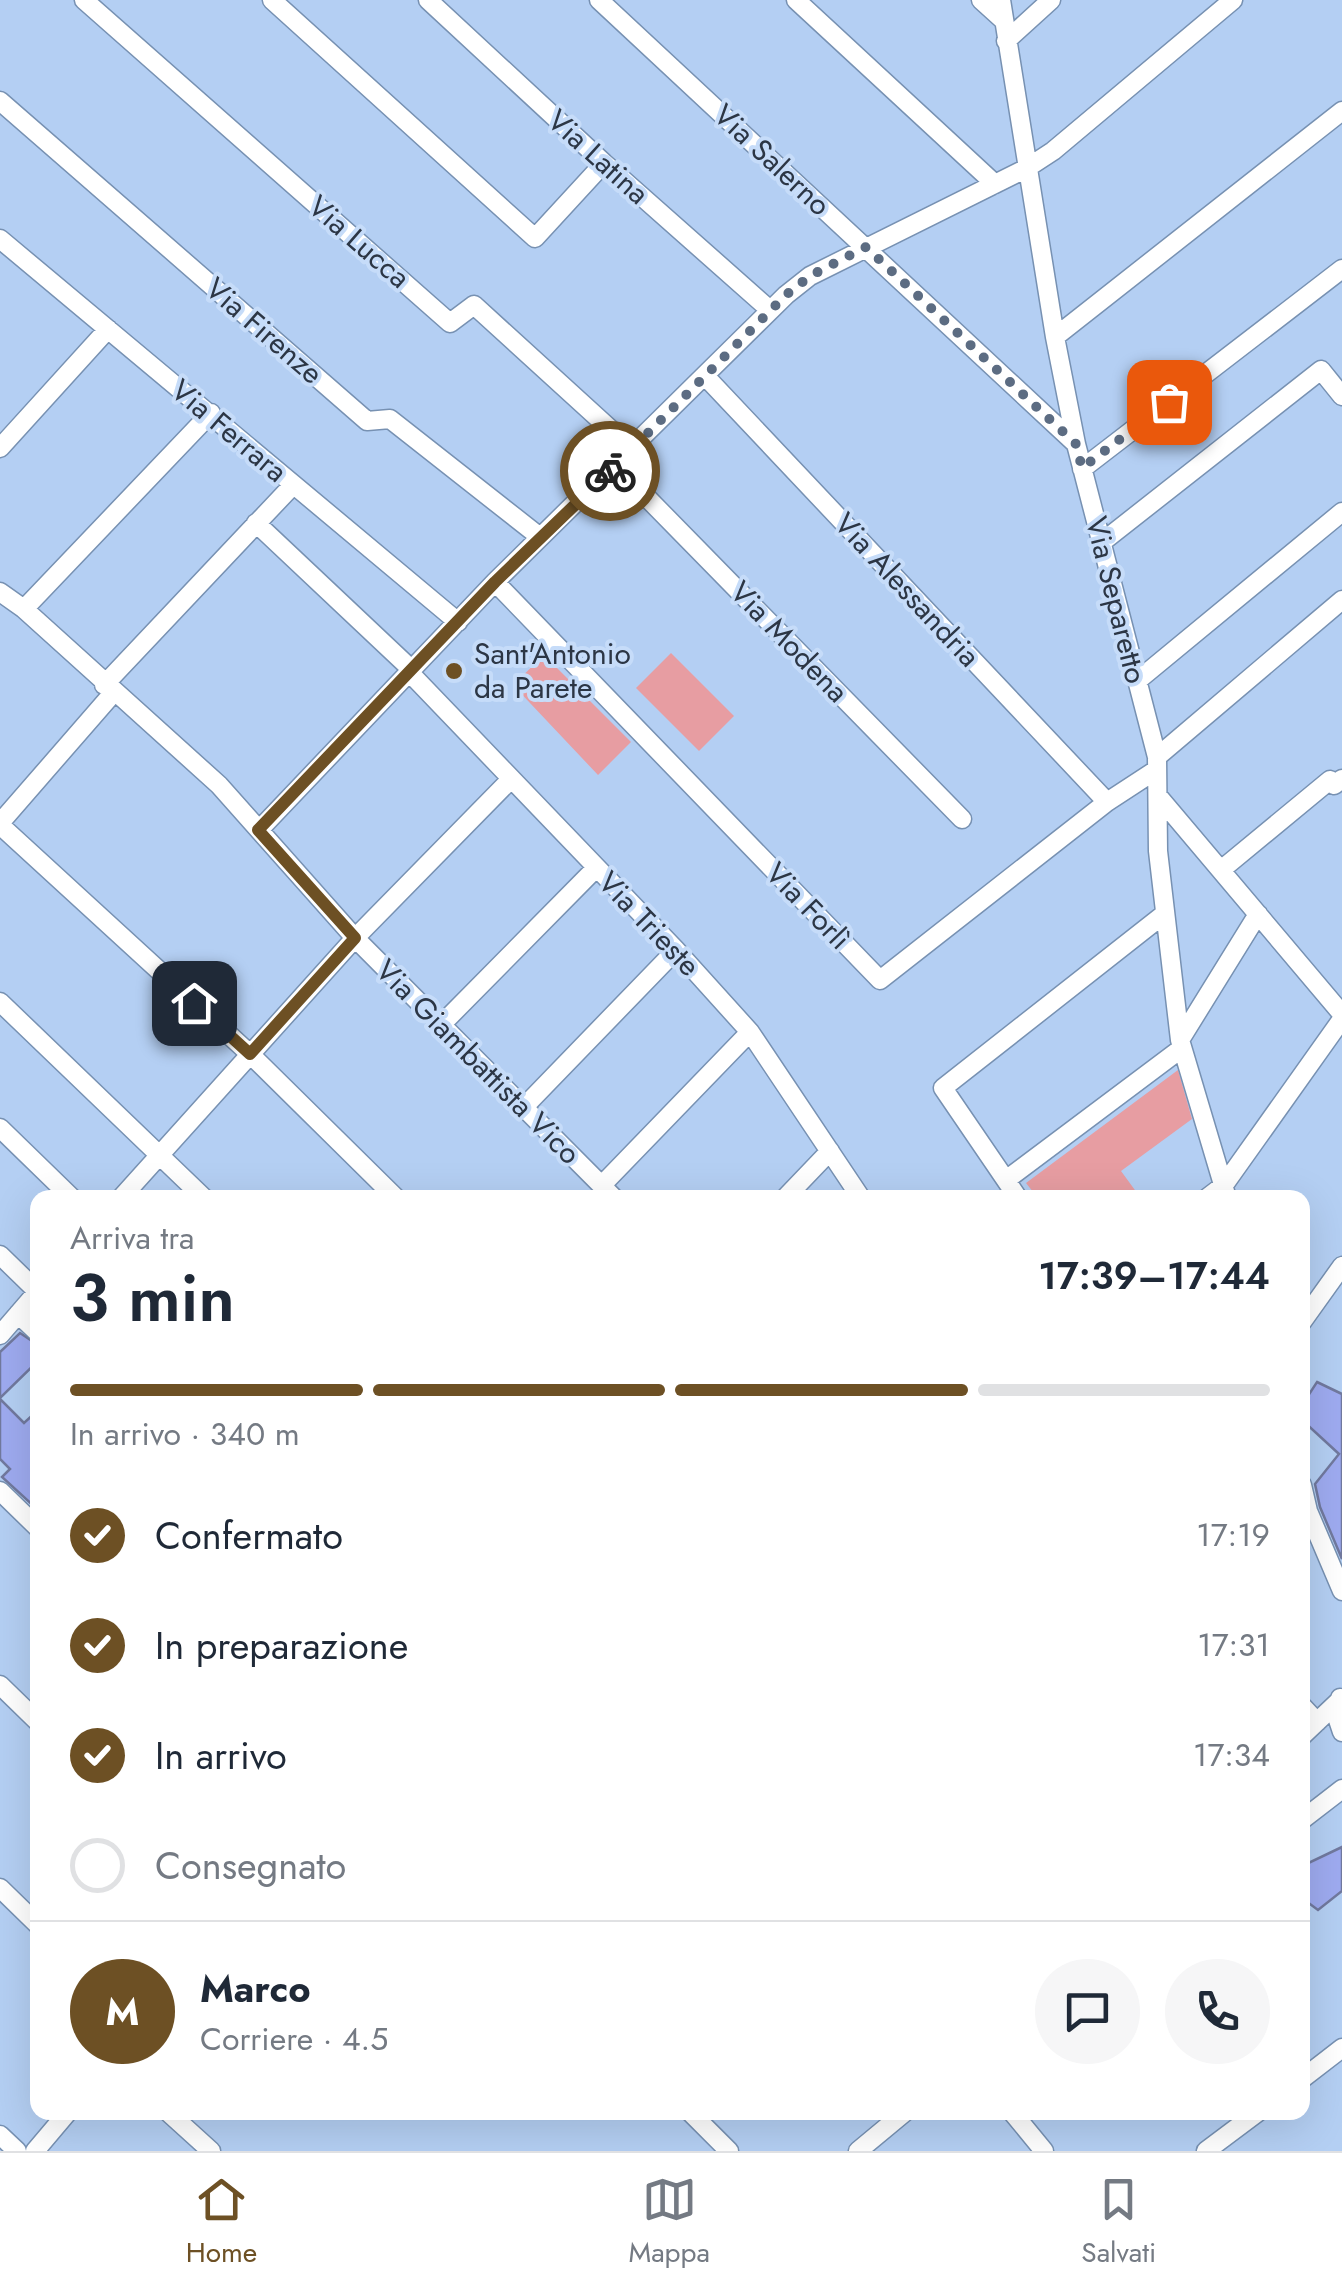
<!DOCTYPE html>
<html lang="it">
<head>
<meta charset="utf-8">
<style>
	body { margin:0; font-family:Jost,sans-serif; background:#f6f6f7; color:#1f2937; height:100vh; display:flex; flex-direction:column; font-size:38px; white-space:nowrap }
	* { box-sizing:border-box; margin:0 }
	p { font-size:32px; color:#747a83 }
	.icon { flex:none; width:55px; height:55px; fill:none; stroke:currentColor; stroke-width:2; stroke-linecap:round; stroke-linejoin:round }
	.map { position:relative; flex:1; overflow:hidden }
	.sheet { position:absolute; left:30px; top:1190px; width:1280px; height:930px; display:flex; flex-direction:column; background:#fff; border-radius:20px; box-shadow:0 10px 40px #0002 }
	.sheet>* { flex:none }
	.pin { position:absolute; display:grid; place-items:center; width:85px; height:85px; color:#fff; margin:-42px; border-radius:20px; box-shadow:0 5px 15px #0006 }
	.courier { position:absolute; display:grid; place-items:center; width:100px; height:100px; margin:-50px; border:8px solid #6d5024; border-radius:50%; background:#fff; color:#222; box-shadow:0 2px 12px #0007 }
	.overview em { font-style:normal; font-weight:600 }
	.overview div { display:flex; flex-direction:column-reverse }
	.overview { display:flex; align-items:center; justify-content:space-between; height:170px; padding:0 40px }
	h1 { font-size:65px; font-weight:600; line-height:75px }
	.bar { display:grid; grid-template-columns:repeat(4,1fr); gap:15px 10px; align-content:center; height:120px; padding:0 40px }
	.bar i { height:12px; border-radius:8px; background:#e0e1e3 }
	.bar .selected { background:#6d5024 }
	.bar p { grid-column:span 4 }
	.line { display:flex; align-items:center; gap:25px; padding:0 40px; border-top:2px solid #e0e1e3 }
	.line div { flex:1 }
	.round { display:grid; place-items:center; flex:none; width:105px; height:105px; border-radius:52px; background:#f6f6f7 }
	ol { padding:0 40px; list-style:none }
	li { display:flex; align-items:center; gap:30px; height:110px }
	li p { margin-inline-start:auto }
	li .icon { padding:10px; border-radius:50%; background:#6d5024; color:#fff; stroke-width:4 }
	li:last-child { color:#747a83 }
	li i { width:55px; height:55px; border:5px solid #e0e1e3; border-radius:50% }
	.dock { display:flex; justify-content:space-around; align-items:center; height:140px; border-top:2px solid #e0e1e3; background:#fff; font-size:28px; color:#747a83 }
	.dock a { display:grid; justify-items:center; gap:5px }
	.dock .selected { color:#6d5024 }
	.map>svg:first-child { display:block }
	.green { fill:#e79da2 }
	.building { fill:#9eabf0; stroke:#71799e; stroke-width:2.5 }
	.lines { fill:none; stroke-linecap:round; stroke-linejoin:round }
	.minor-casing { stroke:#7791b2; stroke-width:21 }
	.minor { stroke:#fff; stroke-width:18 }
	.done { stroke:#5c6c82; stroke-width:10; stroke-dasharray:0 18 }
	.route { stroke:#6d5024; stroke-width:12 }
	.poi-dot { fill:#6d5024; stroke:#c6dcf9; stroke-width:4 }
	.labels { text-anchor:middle; stroke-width:8; stroke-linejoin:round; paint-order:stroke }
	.street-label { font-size:30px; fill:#2c3645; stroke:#c6dcf9 }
	.poi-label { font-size:30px; fill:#2c3645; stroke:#c6dcf9; text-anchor:start }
</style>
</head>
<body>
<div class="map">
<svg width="1342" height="2151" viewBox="0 0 1342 2151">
	<rect width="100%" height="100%" fill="#b4cff3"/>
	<!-- green -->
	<path class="green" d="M671,653L734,716L699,751L636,688Z
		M544,655L631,742L598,775L513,685Z
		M1178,1070L1192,1119L1121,1171L1140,1197H1037L1026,1183Z"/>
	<!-- building -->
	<path class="building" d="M20,1333L38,1345V1361L0,1398V1352Z
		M1317,1382L1342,1394V1559L1320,1507L1315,1484L1339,1454L1302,1420V1405Z
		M0,1399L24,1423L38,1410V1510L2,1477L10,1469L0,1459Z
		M1342,1847V1891L1318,1910L1310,1904L1302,1910V1866Z"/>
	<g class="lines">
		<defs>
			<path id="minor" d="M84,0L450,323L474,305L632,449
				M272,0L535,238L604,163
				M428,0L604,163L770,310
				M599,0L1076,444
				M796,0L995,184
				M981,0L1002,19
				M1001,0L1055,337L1076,444L1157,757L1158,851L1180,1040L1227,1198
				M1006,41L1051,0
				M0,101L367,421L390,419L540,537
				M0,239L458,622
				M1055,337L1342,111
				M706,377L1107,802
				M0,448L108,329
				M616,466L962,819
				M1082,469L1342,269
				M256,523L412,670
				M1101,543L1321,370L1342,396
				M495,582L880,980L1107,802L1156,770
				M0,592L24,609L219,785L355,938L614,1198
				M24,609L211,413
				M410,673L676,950L750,1032L861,1198
				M1137,681L1342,512
				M104,685L293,485
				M1157,757L1342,600
				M1158,796L1342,1014
				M0,823L114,692
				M0,825L250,1054L396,1198
				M259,830L495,582L786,295L810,276L1027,168L1053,151L1233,0
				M1221,870L1330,780L1334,785L1342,779
				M0,1002L204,1198
				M441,1025L596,868
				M1180,1040L1258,914
				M524,1107L676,950
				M0,1128L72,1198
				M1006,1180L1182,1048
				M602,1185L750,1032
				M121,1198L355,938L511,779
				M785,1198L830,1151
				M1018,1198L943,1088L1163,915
				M1207,1198L1224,1185L1342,1019
				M0,1255L37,1291
				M18,1314L38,1333
				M1302,1322L1342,1266
				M0,1335L38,1291
				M1302,1485L1308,1511L1342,1591
				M0,1491L38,1528
				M0,1685L38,1722
				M1340,1698L1337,1717L1342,1732
				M1302,1706L1317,1722
				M1302,1736L1339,1701
				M1302,1820L1342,1789
				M0,1888L38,1925
				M1302,2079L1342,2048
				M168,2112L211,2151
				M690,2112L729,2151
				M1012,2112L1044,2151
				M0,2135L17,2151
				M35,2151L68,2112
				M858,2151L905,2112
				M1206,2151L1258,2112"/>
		</defs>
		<!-- minor casing -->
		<use href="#minor" class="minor-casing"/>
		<!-- minor -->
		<use href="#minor" class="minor"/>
	</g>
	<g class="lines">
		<!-- done -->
		<path class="done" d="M610,471L786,295L810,276L866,247L1076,444L1082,468L1169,402"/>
		<!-- route -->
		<path class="route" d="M194,1003L250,1054L355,938L258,830L495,582L610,471"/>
	</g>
	<!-- markers -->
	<circle class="poi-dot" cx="454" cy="671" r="10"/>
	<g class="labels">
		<!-- street labels -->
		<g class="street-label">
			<text transform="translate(598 157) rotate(42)" y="10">Via Latina</text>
			<text transform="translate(772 160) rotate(43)" y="10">Via Salerno</text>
			<text transform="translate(359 242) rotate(41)" y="10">Via Lucca</text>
			<text transform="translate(264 331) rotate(41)" y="10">Via Firenze</text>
			<text transform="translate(229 431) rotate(40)" y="10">Via Ferrara</text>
			<text transform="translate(907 590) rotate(47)" y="10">Via Alessandria</text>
			<text transform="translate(1116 600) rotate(76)" y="10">Via Separetto</text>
			<text transform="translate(789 642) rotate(46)" y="10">Via Modena</text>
			<text transform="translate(808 906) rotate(46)" y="10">Via Forlì</text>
			<text transform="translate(649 924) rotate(46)" y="10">Via Trieste</text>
			<text transform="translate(478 1062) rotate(45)" y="10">Via Giambattista Vico</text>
		</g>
		<!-- poi labels -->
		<g class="poi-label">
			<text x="474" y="664">Sant'Antonio<tspan x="474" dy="34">da Parete</tspan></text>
		</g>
	</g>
</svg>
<div class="pin" style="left:1169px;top:402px;background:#ea580c"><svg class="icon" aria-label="bag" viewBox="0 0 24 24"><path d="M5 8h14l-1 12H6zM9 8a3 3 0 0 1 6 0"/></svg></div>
<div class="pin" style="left:194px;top:1003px;background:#1f2937"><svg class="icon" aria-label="home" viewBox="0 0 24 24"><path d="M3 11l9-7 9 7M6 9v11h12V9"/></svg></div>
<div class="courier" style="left:610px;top:471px"><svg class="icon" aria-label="bike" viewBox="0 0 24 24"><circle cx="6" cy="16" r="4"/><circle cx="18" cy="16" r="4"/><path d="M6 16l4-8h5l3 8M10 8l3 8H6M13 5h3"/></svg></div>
<section class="sheet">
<div class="overview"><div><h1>3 min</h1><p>Arriva tra</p></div><em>17:39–17:44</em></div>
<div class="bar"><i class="selected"></i><i class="selected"></i><i class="selected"></i><i></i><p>In arrivo · 340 m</p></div>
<ol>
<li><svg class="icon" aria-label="check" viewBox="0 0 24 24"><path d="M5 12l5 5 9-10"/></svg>Confermato<p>17:19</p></li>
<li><svg class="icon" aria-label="check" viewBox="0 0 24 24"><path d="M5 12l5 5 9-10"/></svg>In preparazione<p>17:31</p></li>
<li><svg class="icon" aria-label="check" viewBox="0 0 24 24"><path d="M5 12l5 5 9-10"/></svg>In arrivo<p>17:34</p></li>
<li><i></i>Consegnato</li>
</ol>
<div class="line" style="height:180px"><b class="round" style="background:#6d5024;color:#fff">M</b><div><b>Marco</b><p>Corriere · 4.5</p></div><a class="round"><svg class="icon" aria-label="chat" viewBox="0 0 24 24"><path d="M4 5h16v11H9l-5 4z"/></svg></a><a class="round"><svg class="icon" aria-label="phone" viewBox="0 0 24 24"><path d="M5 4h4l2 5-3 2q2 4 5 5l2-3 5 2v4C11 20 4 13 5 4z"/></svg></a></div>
</section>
</div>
<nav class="dock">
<a class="selected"><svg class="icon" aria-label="home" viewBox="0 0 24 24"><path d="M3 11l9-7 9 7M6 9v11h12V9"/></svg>Home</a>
<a><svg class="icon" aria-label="map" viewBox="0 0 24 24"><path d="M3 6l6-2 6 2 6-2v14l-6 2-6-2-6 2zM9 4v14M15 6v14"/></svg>Mappa</a>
<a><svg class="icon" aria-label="saved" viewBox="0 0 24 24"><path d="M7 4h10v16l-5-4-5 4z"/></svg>Salvati</a>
</nav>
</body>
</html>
